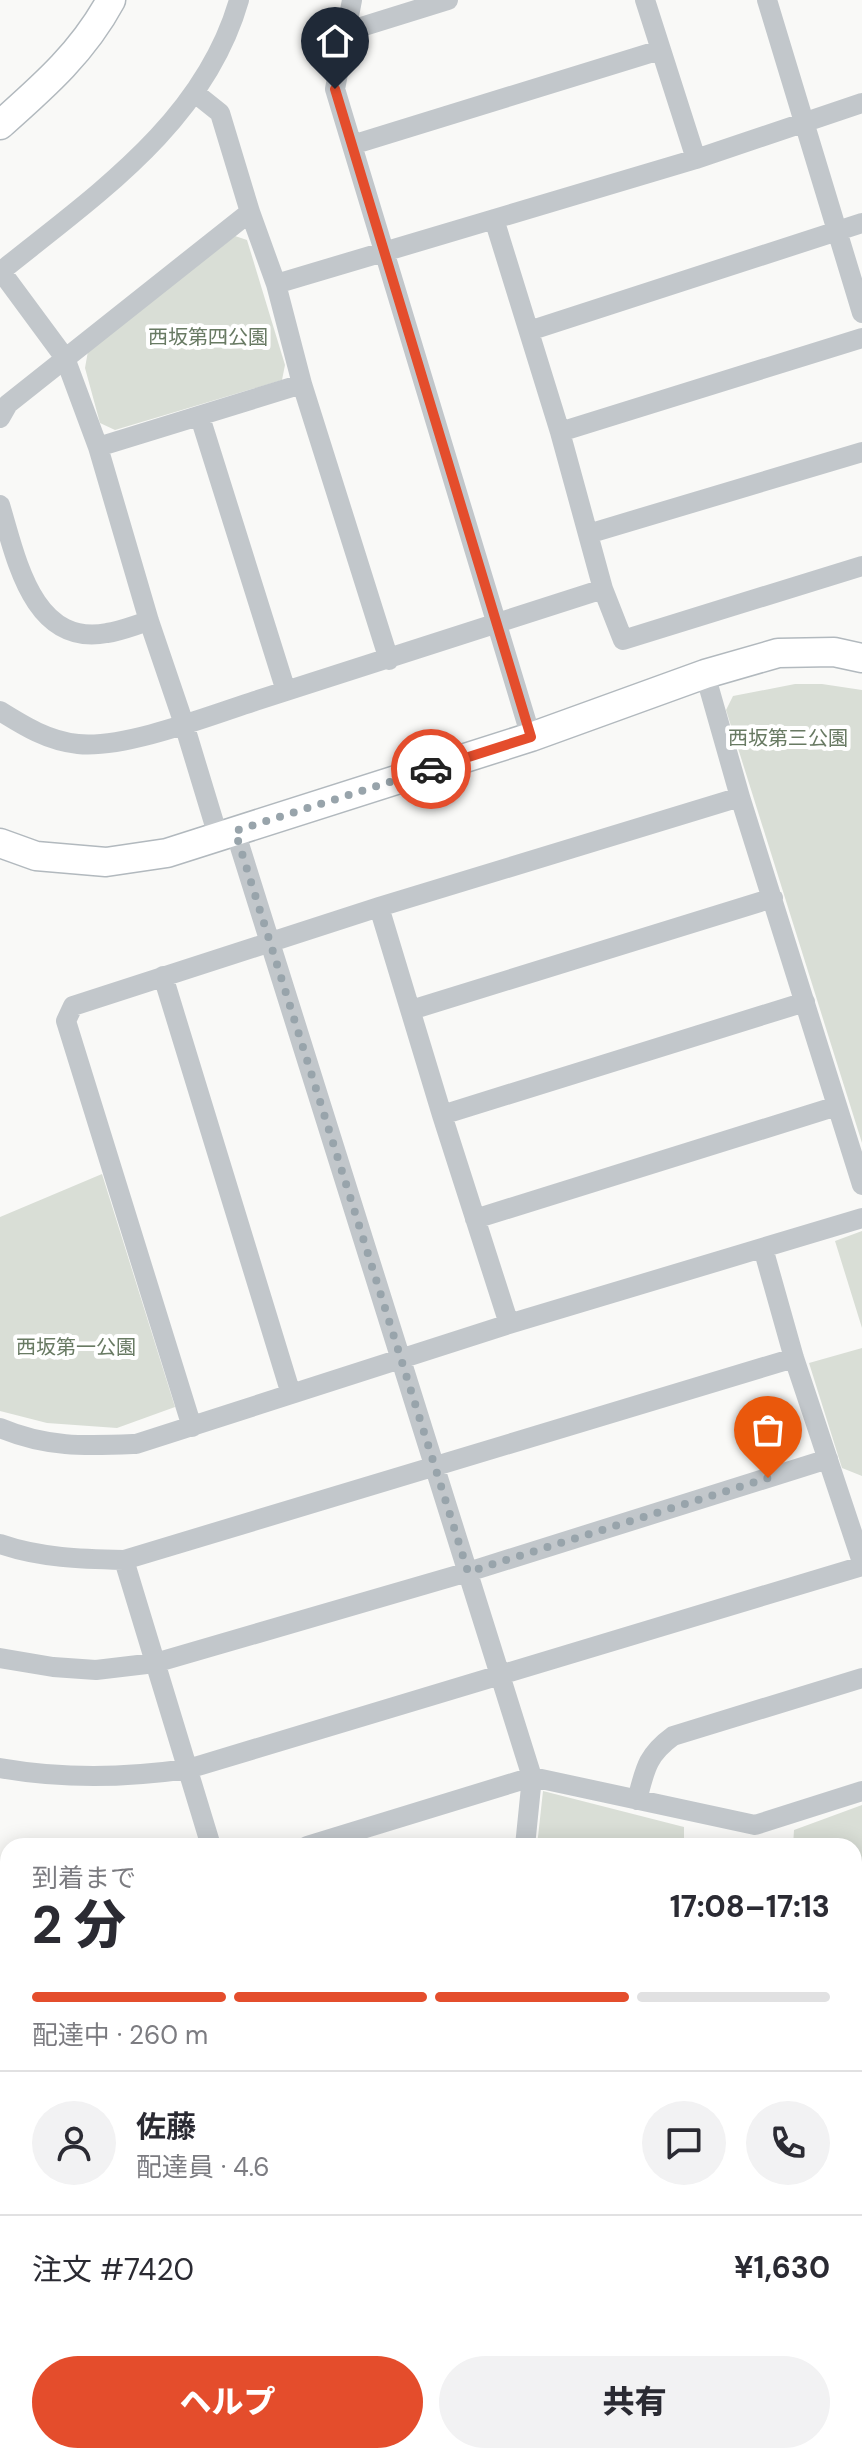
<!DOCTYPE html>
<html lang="ja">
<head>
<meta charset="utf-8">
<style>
	body { margin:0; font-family:"DM Sans","Noto Sans JP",sans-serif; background:#f2f2f3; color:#2b2b33; height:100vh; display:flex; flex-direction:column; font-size:30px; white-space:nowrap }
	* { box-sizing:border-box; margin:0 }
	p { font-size:26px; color:#7c7c81 }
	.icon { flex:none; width:44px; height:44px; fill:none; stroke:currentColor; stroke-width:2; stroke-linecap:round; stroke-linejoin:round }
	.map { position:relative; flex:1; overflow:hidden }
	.drawer { position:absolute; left:0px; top:1838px; width:862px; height:626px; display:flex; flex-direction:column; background:#fff; border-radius:24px 24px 0 0; box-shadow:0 4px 20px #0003 }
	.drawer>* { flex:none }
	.pin { position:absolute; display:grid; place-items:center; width:68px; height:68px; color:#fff; margin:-82px -34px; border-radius:50% 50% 50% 0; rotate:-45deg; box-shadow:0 0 8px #0007 }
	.pin .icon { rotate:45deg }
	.courier { position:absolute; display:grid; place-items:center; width:80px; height:80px; margin:-40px; border:6px solid #e44d2c; border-radius:50%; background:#fff; color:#222; box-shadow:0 2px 10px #0007 }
	.overview em { font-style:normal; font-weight:800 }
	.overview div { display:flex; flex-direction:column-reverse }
	.overview { display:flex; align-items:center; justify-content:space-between; height:136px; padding:0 32px }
	h1 { font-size:52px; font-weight:800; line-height:60px }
	.bar { display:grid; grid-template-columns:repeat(4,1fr); gap:12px 8px; align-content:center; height:96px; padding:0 32px }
	.bar i { height:10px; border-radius:6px; background:#e1e1e2 }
	.bar .on { background:#e44d2c }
	.bar p { grid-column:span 4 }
	.line { display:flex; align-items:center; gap:20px; padding:0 32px; border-top:2px solid #e1e1e2 }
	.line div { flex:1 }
	.round { display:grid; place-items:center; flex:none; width:84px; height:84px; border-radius:42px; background:#f2f2f3 }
	.primary-button { display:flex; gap:16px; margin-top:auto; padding:16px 32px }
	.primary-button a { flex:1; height:92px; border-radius:48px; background:#e44d2c; color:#fff; font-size:32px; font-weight:800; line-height:92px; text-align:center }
	.primary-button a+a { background:#f2f2f3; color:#2b2b33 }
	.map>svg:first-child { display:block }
	.green { fill:#d9ded6 }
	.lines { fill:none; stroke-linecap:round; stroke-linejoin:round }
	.secondary-casing { stroke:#b2b9be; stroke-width:31 }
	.street { stroke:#c2c7cb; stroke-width:20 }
	.secondary { stroke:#fff; stroke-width:28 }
	.done { stroke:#98a4ab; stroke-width:8; stroke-dasharray:0 14.4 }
	.route { stroke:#e44d2c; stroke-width:10 }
	.labels { text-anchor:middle; stroke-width:8; stroke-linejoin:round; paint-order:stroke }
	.park-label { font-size:20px; fill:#687a63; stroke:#fff }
</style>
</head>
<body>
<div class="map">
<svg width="862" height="2463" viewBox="0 0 862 2463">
	<rect width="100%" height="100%" fill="#f9f9f7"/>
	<!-- green -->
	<path class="green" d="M235,236L247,240L285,365L282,380L115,430L100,423L85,368L88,351Z
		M795,684H822L862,690V1143L726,710L733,696Z
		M102,1174L175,1407L117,1428L47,1423L0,1411V1217Z
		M862,1231V1328L835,1241Z
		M862,1348V1476L842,1468L809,1363Z
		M543,1791L684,1827V1846H537Z
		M862,1805V2463H0V2157L8,2174V2456H854V1846H793L794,1830Z"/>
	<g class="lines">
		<defs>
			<path id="secondary" d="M0,125C44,86 83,52 111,0
				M0,843L36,856L106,862L167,853L531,737L705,674L778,653L834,652L862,658"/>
		</defs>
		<!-- secondary casing -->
		<use href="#secondary" class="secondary-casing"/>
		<!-- street -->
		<path class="street" d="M352,0L335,89L531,737
			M645,0L696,159
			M767,0L862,313
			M345,32L448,0
			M195,93L220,113L250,212L276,284L302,384L389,660
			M352,145L660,50
			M494,219L560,432L603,589L623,640L862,566
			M0,270L65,358L98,447L149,621L184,724L218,836
			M0,272C94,196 204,123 239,0
			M276,284L696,159L862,103
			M529,331L862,223
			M200,417L286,691
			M0,418L8,404L250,212
			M560,432L862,338
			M98,447L302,384
			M0,505C16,557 32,647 107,633C121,631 135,625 149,621
			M588,534L862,452
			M705,674L740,797L862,1185
			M0,711C24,726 48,741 78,744C124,749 209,716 255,701C371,664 487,627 603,589
			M235,831L532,1777L525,1846
			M379,907L442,1115L509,1324
			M163,976L291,1394
			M411,1010L773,898
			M442,1115L805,1002
			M475,1219L837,1106
			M763,1248L794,1358L862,1562
			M192,1427L66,1021L73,1006L379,907L740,797
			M0,1428C47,1448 86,1446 136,1444L509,1324L862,1218
			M0,1544C40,1558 82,1559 124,1560L794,1358
			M124,1560L211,1846
			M0,1658L53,1667L96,1670L155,1663L468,1572L828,1459
			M0,1768C64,1779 123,1778 188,1769L862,1566
			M637,1800C645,1769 647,1755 673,1736L862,1678
			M307,1846L532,1777L755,1825L862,1791
			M0,1878L8,1879
			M0,1989H8
			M0,2123L8,2141"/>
		<!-- secondary -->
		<use href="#secondary" class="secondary"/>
	</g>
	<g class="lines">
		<!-- done -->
		<path class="done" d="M431,769L235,831L468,1572L768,1478"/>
		<!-- route -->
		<path class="route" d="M335,89L531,737L431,769"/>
	</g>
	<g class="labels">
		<!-- park labels -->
		<g class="park-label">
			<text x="208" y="344">西坂第四公園</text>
			<text x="788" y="745">西坂第三公園</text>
			<text x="76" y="1354">西坂第一公園</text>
		</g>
	</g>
</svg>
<div class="pin" style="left:768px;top:1478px;background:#ea580c"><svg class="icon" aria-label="bag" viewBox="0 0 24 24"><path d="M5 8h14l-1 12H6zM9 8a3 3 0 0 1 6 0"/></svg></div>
<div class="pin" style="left:335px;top:89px;background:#1f2937"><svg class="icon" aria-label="home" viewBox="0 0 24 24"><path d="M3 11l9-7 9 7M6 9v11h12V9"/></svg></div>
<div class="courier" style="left:431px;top:769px"><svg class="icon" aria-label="car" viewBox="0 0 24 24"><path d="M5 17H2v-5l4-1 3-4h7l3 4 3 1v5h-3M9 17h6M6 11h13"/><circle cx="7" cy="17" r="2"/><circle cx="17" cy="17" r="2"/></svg></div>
<section class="drawer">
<div class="overview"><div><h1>2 分</h1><p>到着まで</p></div><em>17:08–17:13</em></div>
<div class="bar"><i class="on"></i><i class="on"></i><i class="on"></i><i></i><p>配達中 · 260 m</p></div>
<div class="line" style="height:144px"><a class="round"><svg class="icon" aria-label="person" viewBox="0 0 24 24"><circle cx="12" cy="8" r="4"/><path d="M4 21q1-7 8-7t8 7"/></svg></a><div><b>佐藤</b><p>配達員 · 4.6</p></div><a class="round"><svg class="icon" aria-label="chat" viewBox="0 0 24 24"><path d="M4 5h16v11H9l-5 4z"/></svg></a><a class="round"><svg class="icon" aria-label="phone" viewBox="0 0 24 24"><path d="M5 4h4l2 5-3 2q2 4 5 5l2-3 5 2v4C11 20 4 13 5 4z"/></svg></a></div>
<div class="line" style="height:104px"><div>注文 #7420</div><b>¥1,630</b></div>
<div class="primary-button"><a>ヘルプ</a><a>共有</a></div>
</section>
</div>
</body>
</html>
